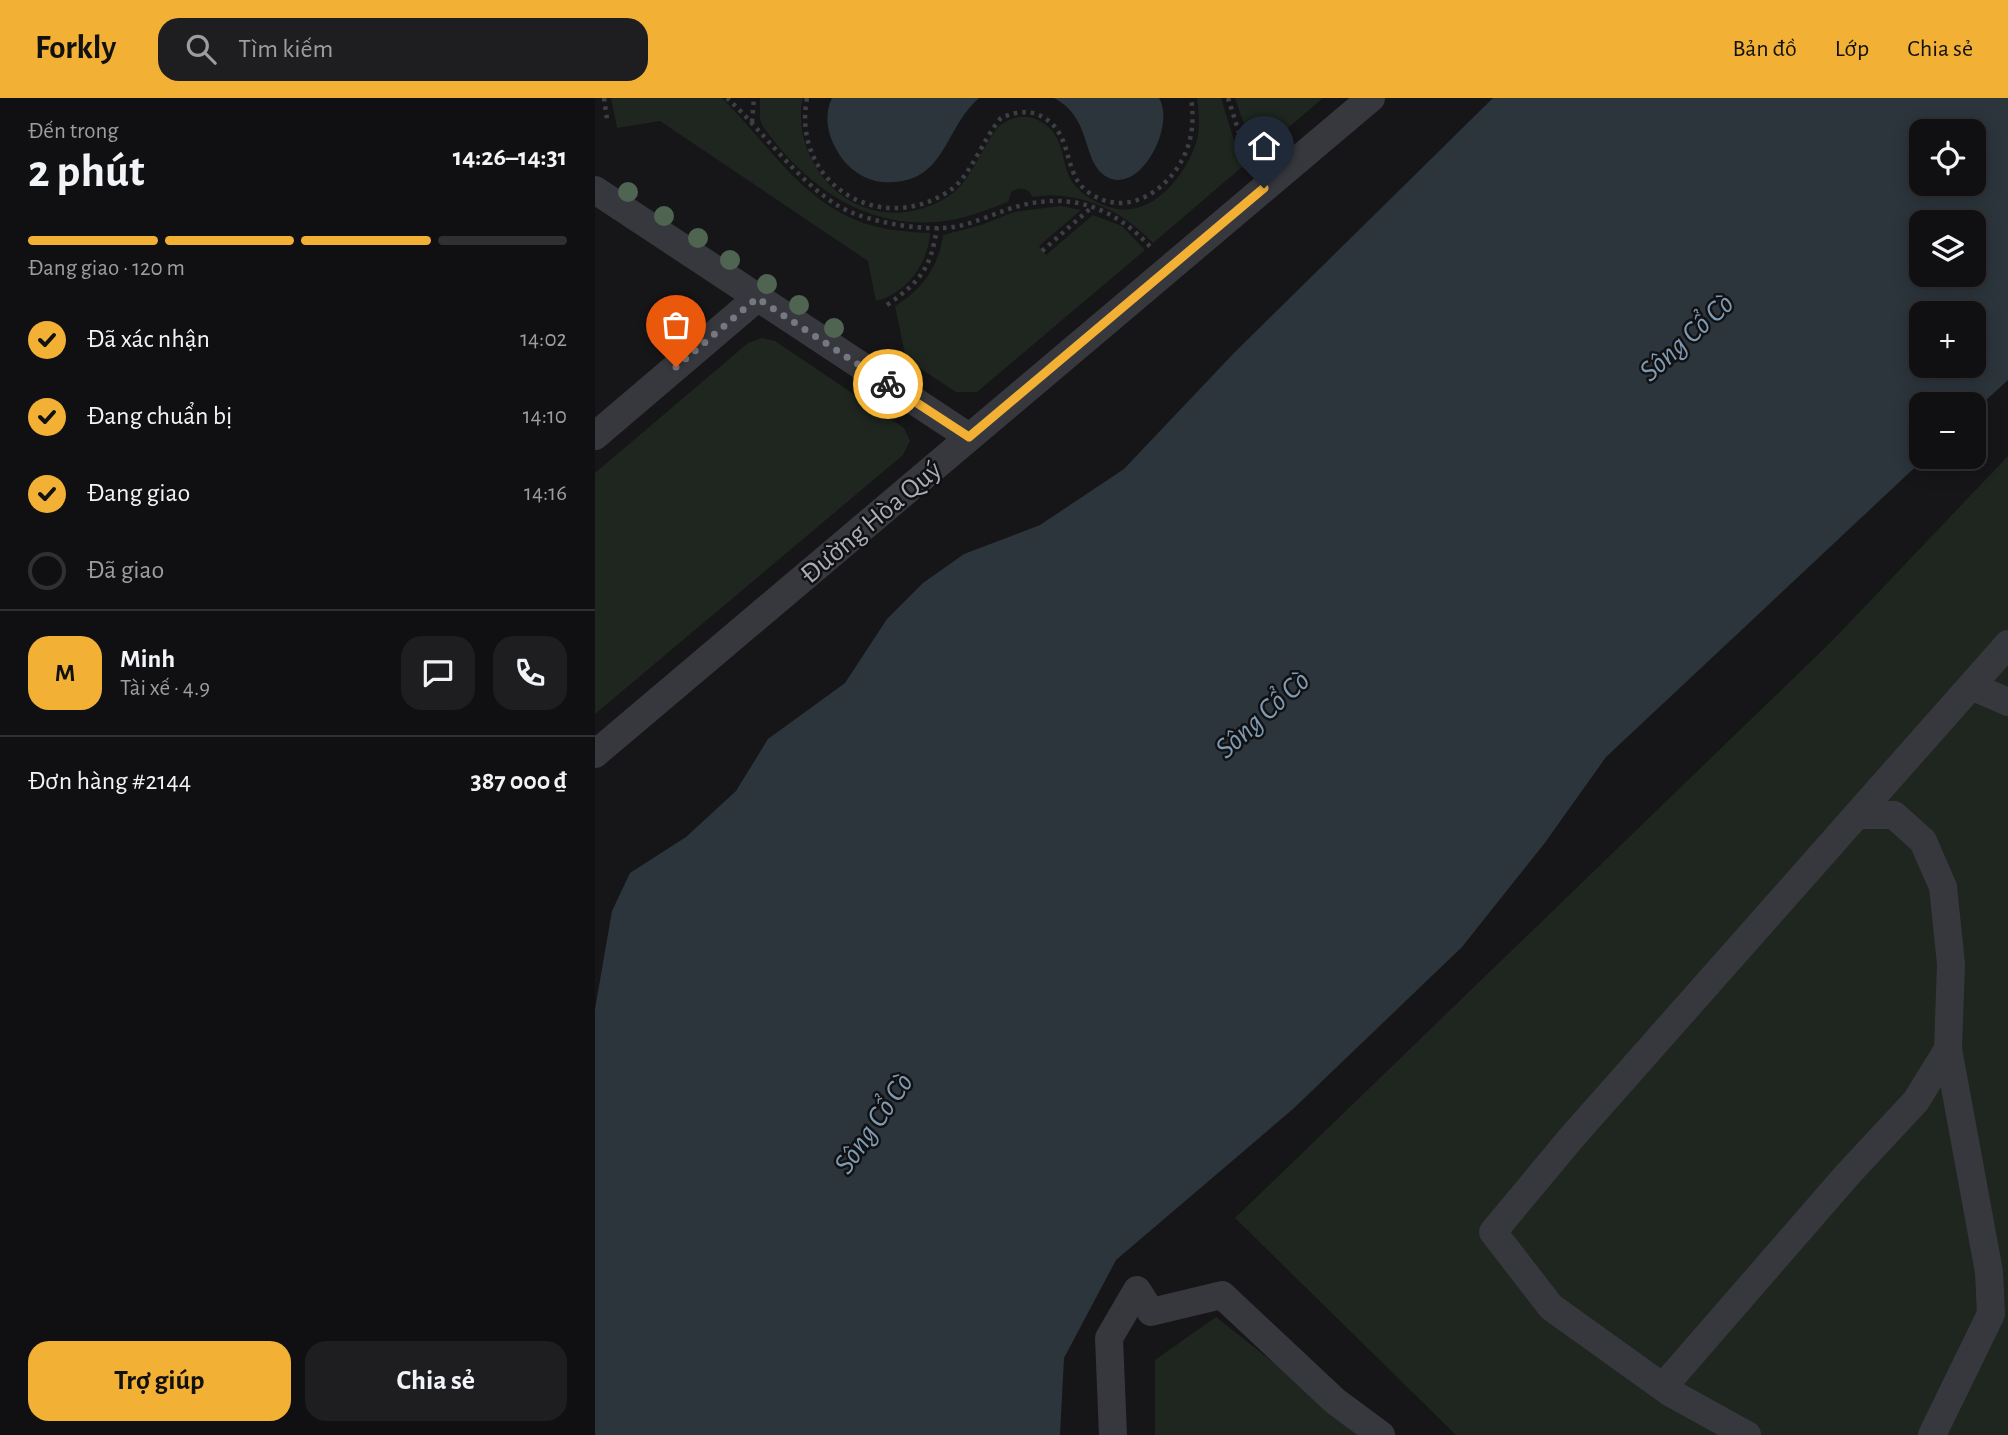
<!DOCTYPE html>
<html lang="vi">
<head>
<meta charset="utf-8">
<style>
	body { margin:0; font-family:"Alegreya Sans",sans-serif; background:#1e1e20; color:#f1f3f6; height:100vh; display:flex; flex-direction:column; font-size:26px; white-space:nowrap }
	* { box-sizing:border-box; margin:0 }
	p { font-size:23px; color:#9c9d9f }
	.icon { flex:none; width:38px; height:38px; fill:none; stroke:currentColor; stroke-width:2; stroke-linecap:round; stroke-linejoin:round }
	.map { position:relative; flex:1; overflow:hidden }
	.details { display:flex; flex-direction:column; background:#101012; width:595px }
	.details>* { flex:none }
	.buttons { position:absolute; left:1314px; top:21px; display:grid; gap:14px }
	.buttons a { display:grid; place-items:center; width:77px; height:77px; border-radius:14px; background:#101012; box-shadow:0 4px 18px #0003,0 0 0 2px #303032; font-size:35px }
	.pin { position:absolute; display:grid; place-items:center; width:60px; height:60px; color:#fff; margin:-72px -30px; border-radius:50% 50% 50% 0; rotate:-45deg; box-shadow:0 0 7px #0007 }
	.pin .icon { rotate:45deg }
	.courier { position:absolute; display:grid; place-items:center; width:70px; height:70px; margin:-35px; border:5px solid #f2b134; border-radius:50%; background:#fff; color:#222; box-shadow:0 2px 9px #0007 }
	.overview em { font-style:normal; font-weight:700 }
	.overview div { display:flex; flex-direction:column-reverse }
	.overview { display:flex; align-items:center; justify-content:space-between; height:119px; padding:0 28px }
	h1 { font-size:46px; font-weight:700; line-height:52px }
	.bar { display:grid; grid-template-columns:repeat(4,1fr); gap:10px 7px; align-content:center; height:84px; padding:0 28px }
	.bar i { height:9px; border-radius:5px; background:#303032 }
	.bar .selected { background:#f2b134 }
	.bar p { grid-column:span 4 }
	.line { display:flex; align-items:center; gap:18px; padding:0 28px; border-top:2px solid #303032 }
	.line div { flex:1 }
	.round { display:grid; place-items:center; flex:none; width:74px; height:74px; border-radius:21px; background:#1e1e20 }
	ol { padding:0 28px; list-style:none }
	li { display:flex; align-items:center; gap:21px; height:77px }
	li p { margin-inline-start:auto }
	li .icon { padding:7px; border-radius:50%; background:#f2b134; color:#111; stroke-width:4 }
	li:last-child { color:#9c9d9f }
	li i { width:38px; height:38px; border:4px solid #303032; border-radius:50% }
	.primary-button { display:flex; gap:14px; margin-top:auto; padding:14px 28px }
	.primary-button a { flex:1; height:80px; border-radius:21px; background:#f2b134; color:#111; font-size:28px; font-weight:700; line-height:80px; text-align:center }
	.primary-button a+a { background:#1e1e20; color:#f1f3f6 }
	header { display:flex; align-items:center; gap:42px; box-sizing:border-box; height:98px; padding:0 35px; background:#f2b134; color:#111 }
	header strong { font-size:33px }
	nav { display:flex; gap:38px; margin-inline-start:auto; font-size:24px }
	.search { width:490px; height:63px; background:#1e1e20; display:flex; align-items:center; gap:18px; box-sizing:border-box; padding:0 24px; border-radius:21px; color:#9c9d9f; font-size:26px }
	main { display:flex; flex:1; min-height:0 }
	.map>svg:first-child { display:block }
	.green { fill:#1e261f }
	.water { fill:#2c353c; fill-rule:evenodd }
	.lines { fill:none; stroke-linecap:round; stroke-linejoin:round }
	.path { stroke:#3d3f44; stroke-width:4.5; stroke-dasharray:3.5 5; stroke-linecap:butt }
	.minor { stroke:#37383d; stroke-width:28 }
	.tree { fill:#506452 }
	.done { stroke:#757880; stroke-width:7; stroke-dasharray:0 12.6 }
	.route { stroke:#f2b134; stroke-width:9 }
	.labels { text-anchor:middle; stroke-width:5; stroke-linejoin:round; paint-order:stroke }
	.street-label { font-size:28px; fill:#a8adb8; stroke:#111113 }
	.water-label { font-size:30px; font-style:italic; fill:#7f9bb3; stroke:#111113 }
</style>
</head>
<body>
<header>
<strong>Forkly</strong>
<div class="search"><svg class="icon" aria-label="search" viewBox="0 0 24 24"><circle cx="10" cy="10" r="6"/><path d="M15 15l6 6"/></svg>Tìm kiếm</div>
<nav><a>Bản đồ</a><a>Lớp</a><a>Chia sẻ</a></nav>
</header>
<main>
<section class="details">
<div class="overview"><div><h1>2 phút</h1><p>Đến trong</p></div><em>14:26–14:31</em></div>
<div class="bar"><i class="selected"></i><i class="selected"></i><i class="selected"></i><i></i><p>Đang giao · 120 m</p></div>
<ol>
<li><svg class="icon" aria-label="check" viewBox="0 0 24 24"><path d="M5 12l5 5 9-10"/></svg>Đã xác nhận<p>14:02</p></li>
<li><svg class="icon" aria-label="check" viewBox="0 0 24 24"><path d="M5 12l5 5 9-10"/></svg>Đang chuẩn bị<p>14:10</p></li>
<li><svg class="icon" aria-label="check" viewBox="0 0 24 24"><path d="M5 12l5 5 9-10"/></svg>Đang giao<p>14:16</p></li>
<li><i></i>Đã giao</li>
</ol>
<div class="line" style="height:126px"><b class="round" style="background:#f2b134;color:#111">M</b><div><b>Minh</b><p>Tài xế · 4.9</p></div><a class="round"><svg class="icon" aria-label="chat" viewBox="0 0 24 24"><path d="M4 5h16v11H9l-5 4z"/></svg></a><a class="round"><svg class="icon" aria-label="phone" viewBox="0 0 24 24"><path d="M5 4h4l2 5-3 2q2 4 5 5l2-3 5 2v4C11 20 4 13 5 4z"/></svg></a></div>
<div class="line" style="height:91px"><div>Đơn hàng #2144</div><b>387 000 ₫</b></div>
<div class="primary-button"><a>Trợ giúp</a><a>Chia sẻ</a></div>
</section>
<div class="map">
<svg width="1413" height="1337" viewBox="0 0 1413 1337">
	<rect width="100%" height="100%" fill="#161618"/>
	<!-- green -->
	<path class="green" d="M16,0H127C169,41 204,99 261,122C284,132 311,134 335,135C333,166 312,195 281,203L273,163L65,23L22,30Z
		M165,0H208C204,15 206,33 211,48C232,109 298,134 354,98C377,83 386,50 403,29C417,18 432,15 447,24C465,36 466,51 471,70C476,91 498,105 518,110C556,120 589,79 600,48C606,32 604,16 602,0H626L647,69L558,145C527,112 483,92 438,99C433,90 425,88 416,94L413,104C396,110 380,117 362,121C280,138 212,92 167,27L165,21Z
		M640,0H728L660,58Z
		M465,108L486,112L444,148L451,157L498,117L527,128L550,152L382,294H361L311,261L300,208C327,192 344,168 348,137L386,127L419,114Z
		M167,240L180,243L309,330L315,343L308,357L0,616V375L153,245Z
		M1413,358V1337H861L640,1120L1238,542Z
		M621,1219L770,1337H560V1262Z"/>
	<!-- water -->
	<path class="water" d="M237,0H384C348,31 351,88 288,84C271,83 253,71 244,56C233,38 228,20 237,0Z
		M459,0H564C581,28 545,97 512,79C486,64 498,20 459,0Z
		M898,0H1413V282L1379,313V306H1326V359H1331L1011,659L949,746L867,849L698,1011L521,1162L469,1260L465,1337H0V911L17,813L35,775L91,739L141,693L173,641L250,585L292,521L328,485L369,456L445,427L529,371L638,256ZM1379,33V86H1326V33ZM1379,124V177H1326V124ZM1326,215H1379V268H1326Z"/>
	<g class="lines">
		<!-- path -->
		<path class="path" d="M9,0L12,21
			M132,0C171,35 213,100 263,117C289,126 331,133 358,129C377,126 396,117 414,111C471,92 519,107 558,152
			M212,0C196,84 283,140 354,93C376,79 388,40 406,20C424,12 441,11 456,25C477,44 470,78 493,94C530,121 572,94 589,58C598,39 599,20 596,0
			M633,0L655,69
			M157,24L159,0
			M447,153L497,109
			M292,207C326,183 336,170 342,129"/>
		<!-- minor -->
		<path class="minor" d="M0,92L374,339
			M0,338L162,200
			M1376,588L1413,604
			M0,656L776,0
			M1068,1289L1253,1076L1321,1003L1353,951L1356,866L1348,789L1328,743L1299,717H1262
			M518,1337L514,1240L542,1192L556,1214L627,1197L740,1303L786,1337
			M1152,1337L1076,1295L956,1209L898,1134L977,1039L1413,546
			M1337,1337L1396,1216L1394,1174L1353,951"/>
	</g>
	<!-- trees -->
	<g class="tree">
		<circle cx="33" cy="94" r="10"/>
		<circle cx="69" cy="118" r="10"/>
		<circle cx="103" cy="140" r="10"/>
		<circle cx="135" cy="162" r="10"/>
		<circle cx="172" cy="186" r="10"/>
		<circle cx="204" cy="207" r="10"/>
		<circle cx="239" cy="230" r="10"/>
	</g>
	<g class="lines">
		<!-- done -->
		<path class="done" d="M81,269L162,200L293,286"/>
		<!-- route -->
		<path class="route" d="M293,286L374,339L669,90"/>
	</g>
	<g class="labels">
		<!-- street labels -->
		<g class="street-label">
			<text transform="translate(275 423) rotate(-40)" y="10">Đường Hòa Quý</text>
		</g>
		<!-- water labels -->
		<g class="water-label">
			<text transform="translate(1091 239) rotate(-42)" y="10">Sông Cổ Cò</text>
			<text transform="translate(667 616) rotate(-42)" y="10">Sông Cổ Cò</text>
			<text transform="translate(278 1025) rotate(-55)" y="10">Sông Cổ Cò</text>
		</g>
	</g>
</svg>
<div class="buttons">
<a><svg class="icon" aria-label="locate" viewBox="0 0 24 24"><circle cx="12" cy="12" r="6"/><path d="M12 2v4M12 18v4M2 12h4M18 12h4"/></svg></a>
<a><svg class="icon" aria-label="layers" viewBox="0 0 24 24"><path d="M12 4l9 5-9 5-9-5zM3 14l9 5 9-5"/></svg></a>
<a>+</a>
<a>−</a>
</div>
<div class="pin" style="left:81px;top:269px;background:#ea580c"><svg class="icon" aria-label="bag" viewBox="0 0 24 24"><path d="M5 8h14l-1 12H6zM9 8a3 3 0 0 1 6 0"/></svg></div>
<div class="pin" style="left:669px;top:90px;background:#1f2937"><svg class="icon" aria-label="home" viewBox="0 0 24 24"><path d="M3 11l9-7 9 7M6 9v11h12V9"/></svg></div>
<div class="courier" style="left:293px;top:286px"><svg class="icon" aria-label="bike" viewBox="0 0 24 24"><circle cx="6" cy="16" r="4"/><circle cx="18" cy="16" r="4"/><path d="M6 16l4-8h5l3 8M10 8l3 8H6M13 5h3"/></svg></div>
</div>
</main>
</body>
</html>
